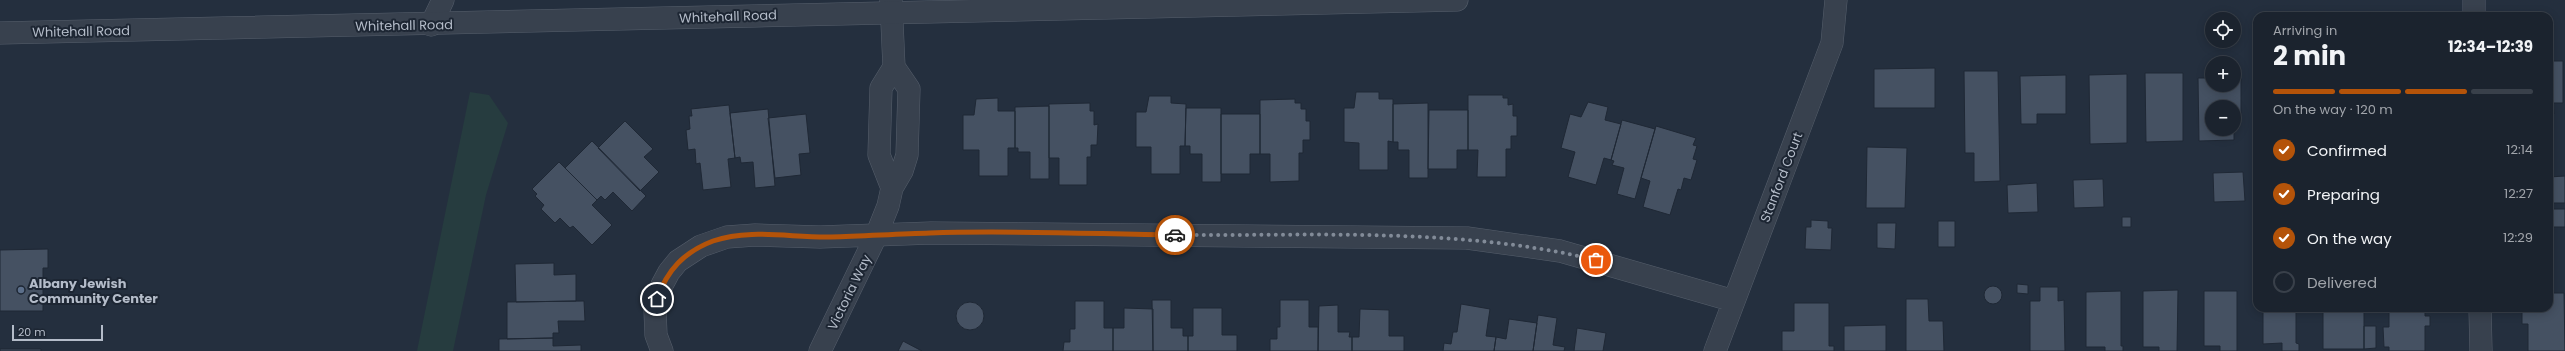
<!DOCTYPE html>
<html lang="en">
<head>
<meta charset="utf-8">
<style>
	body { margin:0; font-family:Poppins,sans-serif; background:#282f3a; color:#f1f3f6; height:100vh; display:flex; flex-direction:column; font-size:15px; white-space:nowrap }
	* { box-sizing:border-box; margin:0 }
	p { font-size:13px; color:#a0a4aa }
	.icon { flex:none; width:22px; height:22px; fill:none; stroke:currentColor; stroke-width:2; stroke-linecap:round; stroke-linejoin:round }
	.map { position:relative; flex:1; overflow:hidden }
	.panel { position:absolute; left:2253px; top:12px; width:300px; height:300px; display:flex; flex-direction:column; background:#1b232e; border-radius:12px; box-shadow:0 2px 10px #0003,0 0 0 1px #39404a }
	.panel>* { flex:none }
	.fabs { position:absolute; left:2205px; top:12px; display:grid; gap:8px }
	.fabs a { display:grid; place-items:center; width:36px; height:36px; border-radius:50%; background:#1b232e; box-shadow:0 2px 10px #0003,0 0 0 1px #39404a; font-size:20px }
	.scale { position:absolute; left:12px; bottom:10px; width:91px; box-sizing:border-box; padding-left:4px; border:2px solid #b4bcc9; border-top:0; font-size:11px; line-height:14px; white-space:nowrap; color:#b4bcc9; -webkit-text-stroke:3px #1d2633; paint-order:stroke }
	.pin { position:absolute; display:grid; place-items:center; width:34px; height:34px; color:#fff; margin:-17px; border:2px solid #fff; border-radius:50%; box-shadow:0 1px 4px #0007 }
	.courier { position:absolute; display:grid; place-items:center; width:40px; height:40px; margin:-20px; border:3px solid #b45309; border-radius:50%; background:#fff; color:#222; box-shadow:0 1px 5px #0007 }
	.head em { font-style:normal; font-weight:700 }
	.head div { display:flex; flex-direction:column-reverse }
	.head { display:flex; align-items:center; justify-content:space-between; height:68px; padding:0 20px }
	h1 { font-size:26px; font-weight:700; line-height:30px }
	.bar { display:grid; grid-template-columns:repeat(4,1fr); gap:6px 4px; align-content:center; height:48px; padding:0 20px }
	.bar i { height:5px; border-radius:3px; background:#39404a }
	.bar .active { background:#b45309 }
	.bar p { grid-column:span 4 }
	ol { padding:0 20px; list-style:none }
	li { display:flex; align-items:center; gap:12px; height:44px }
	li p { margin-inline-start:auto }
	li .icon { padding:4px; border-radius:50%; background:#b45309; color:#fff; stroke-width:4 }
	li:last-child { color:#a0a4aa }
	li i { width:22px; height:22px; border:2px solid #39404a; border-radius:50% }
	.map>svg:first-child { display:block }
	.green { fill:#263c3f }
	.building { fill:#455162; stroke:#1f2835 }
	.lines { fill:none; stroke-linecap:round; stroke-linejoin:round }
	.minor-casing { stroke:#565f6c; stroke-width:23 }
	.tertiary-casing { stroke:#565f6c; stroke-width:23 }
	.minor { stroke:#38414e; stroke-width:22 }
	.tertiary { stroke:#38414e; stroke-width:22 }
	.done { stroke:#828b98; stroke-width:4; stroke-dasharray:0 7.2 }
	.route { stroke:#b45309; stroke-width:5 }
	.service-dot { fill:#5c6f8a; stroke:#1d2633; stroke-width:1.5 }
	.labels { text-anchor:middle; stroke-width:4; stroke-linejoin:round; paint-order:stroke }
	.street-label { font-size:13px; fill:#b4bcc9; stroke:#1d2633 }
	.poi-label { font-size:13px; font-weight:bold; fill:#b4bcc9; stroke:#1d2633; text-anchor:start }
</style>
</head>
<body>
<div class="map">
<svg width="2565" height="351" viewBox="0 0 2565 351">
	<rect width="100%" height="100%" fill="#242f3e"/>
	<!-- green -->
	<path class="green" d="M470,92L489,95L508,123L486,195L453,351H417Z"/>
	<!-- building -->
	<path class="building" d="M2549,61H2563V103H2553L2554,114H2549Z
		M1935,68V108H1874V69Z
		M1964,71H1998L2000,181L1974,182V153H1965Z
		M2145,73H2183V141L2146,142Z
		M2127,74V143L2090,144L2089,75Z
		M2066,75V114H2037V124H2021L2020,76Z
		M2198,78H2212V85H2234V78H2241V118L2234,119V107H2212V129H2234V140L2199,141Z
		M1356,92H1379V99H1393V142L1388,141V170H1359V143L1344,142V108H1354Z
		M1468,95H1503V98H1508V105L1513,104V116H1517V136H1511V149H1506V177H1477L1478,150H1468Z
		M1149,96H1171V103L1186,104L1185,146H1180V174H1151V147H1136V112H1146Z
		M998,98V111H1015V148H1008V176H979V150H963V115H974L976,99Z
		M1295,99V103H1301V109H1306V121H1310V140H1303V153H1299V181L1270,182V154H1260V100Z
		M1588,102L1608,107L1605,120L1621,124L1611,160L1604,158L1596,185L1568,177L1575,152L1561,148L1570,114L1581,117Z
		M1090,103V111H1094V125L1098,124L1097,145H1091V157H1087V185H1059V158H1049V104Z
		M1428,103V178H1409V150H1398V142H1393V104Z
		M729,105L735,158L728,159L731,187L703,190L700,163L696,164L695,149L688,150L686,130L690,129L689,116H692L691,109Z
		M1049,106V179H1030V152H1018V148H1015V107Z
		M1186,108H1221V182H1202V154H1190V146H1185Z
		M768,109L775,186L755,188L753,162L741,163L740,157L735,158L730,113Z
		M1429,110H1468V150H1457V169H1428Z
		M806,114L810,153L799,154L801,175L775,178L768,118Z
		M1221,114H1260V154H1250V174H1221Z
		M1622,120L1655,129L1635,199L1617,194L1624,168L1612,165L1614,161L1611,160Z
		M625,121L653,149L644,157L659,172L640,191L598,148Z
		M1656,126L1696,138L1693,145L1697,146L1693,159L1697,160L1691,180L1684,178L1681,190L1678,189L1670,215L1643,207L1650,181L1641,178Z
		M592,141L646,196L632,211L613,192L605,200L601,196L597,200L565,168Z
		M1867,147L1907,148L1905,208H1866Z
		M559,162L597,200L592,205L612,225L592,245L573,226L570,228L560,218L555,223L541,209L544,205L535,196L537,194L532,189Z
		M2243,172L2245,201L2214,202L2213,173Z
		M2565,176V203H2549V177Z
		M2103,179L2104,207L2074,208L2073,180Z
		M2037,183L2038,212L2008,213L2007,185Z
		M2549,209H2565V227H2549Z
		M2122,217H2131V227H2122Z
		M1811,220L1828,221V228H1832L1831,250L1805,249L1806,227H1811Z
		M1938,221H1955V247H1938Z
		M1877,223H1896L1895,249L1877,248Z
		M48,249V268H43V311H0V250Z
		M554,263V275L576,274V301L516,302L515,264Z
		M2017,284L2028,285V294L2017,293Z
		M1984 295a9 9 0 1 1 18 0a9 9 0 1 1-18 0Z
		M2040,287H2058V301L2064,300L2065,351H2030V301H2040Z
		M2178,290L2177,351H2159V347H2143V291Z
		M2121,291V346H2123V351H2105V347H2086V292Z
		M2204,291H2237V351H2220V346H2204Z
		M2549,293H2564L2565,351H2528V324H2522V312H2527V308H2549Z
		M1906,299H1928L1929,321H1943L1944,351H1906Z
		M1152,300H1171V328H1183V336H1188V351H1153Z
		M1280,300H1309V327H1318V351H1270V339H1277V327H1280Z
		M584,301L585,321H558L559,333H553V338L507,339V302Z
		M1075,301H1104V328H1113V351H1063L1064,342H1070V329H1075Z
		M956 316a14 14 0 1 1 28 0a14 14 0 1 1-28 0Z
		M1794,303H1829V346H1834V351H1782V331H1794Z
		M1461,304L1490,309L1486,336L1496,337L1494,351H1443L1444,343L1451,344L1453,332H1457Z
		M1338,305V332H1350L1349,337H1352V351H1318L1319,306Z
		M1124,308L1153,309V351H1113V328H1124Z
		M1193,308H1222V335H1237V351H1188V336H1193Z
		M2263,308H2296V343L2299,344V351H2282V343L2263,344Z
		M2323,308H2364V349H2323Z
		M2389,308H2425V316H2430V326H2425V351H2389V347H2384L2383,327H2389Z
		M1360,309L1389,310V336H1404V351H1352V337H1359Z
		M1538,315L1557,318L1553,345L1565,347L1564,351H1533Z
		M1509,319L1537,323L1533,351H1494L1496,337L1506,339Z
		M1886,325V351H1844V326Z
		M2364,326H2376V348L2364,349Z
		M1577,328L1606,333L1603,351H1574Z
		M553,338V346L581,345V351H499V339Z
		M903,341L922,351H898Z
		M0,349H41V351H0Z"/>
	<g class="lines">
		<defs>
			<path id="minor" d="M891,0L894,67
				M2474,0V16
				M431,25L443,0
				M2480,308L2481,351
				M662,351L656,335L655,310L662,285L669,272L678,261L701,246L727,237L755,235L820,237L931,233L1467,238L1560,251L1734,301
				M820,351L876,236L888,206L892,188L902,171L907,155L909,89L894,67L881,88L879,155L892,188
				M1715,351L1832,43L1836,0"/>
			<path id="tertiary" d="M0,33L1457,0"/>
		</defs>
		<!-- minor casing -->
		<use href="#minor" class="minor-casing"/>
		<!-- tertiary casing -->
		<use href="#tertiary" class="tertiary-casing"/>
		<!-- minor -->
		<use href="#minor" class="minor"/>
		<!-- tertiary -->
		<use href="#tertiary" class="tertiary"/>
	</g>
	<g class="lines">
		<!-- done -->
		<path class="done" d="M1175,235C1316,236 1458,227 1596,260"/>
		<!-- route -->
		<path class="route" d="M657,299C667,270 684,252 713,241C750,228 792,238 831,237C864,236 897,234 930,233C1011,230 1094,234 1175,235"/>
	</g>
	<!-- markers -->
	<circle class="service-dot" cx="21" cy="290" r="4"/>
	<g class="labels">
		<!-- street labels -->
		<g class="street-label">
			<text transform="translate(728 16) rotate(-2)" y="5">Whitehall Road</text>
			<text transform="translate(404 25) rotate(-1)" y="5">Whitehall Road</text>
			<text transform="translate(81 31) rotate(-1)" y="5">Whitehall Road</text>
			<text transform="translate(1781 177) rotate(-69)" y="5">Stanford Court</text>
			<text transform="translate(849 292) rotate(-64)" y="5">Victoria Way</text>
		</g>
		<!-- poi labels -->
		<g class="poi-label">
			<text x="29" y="288">Albany Jewish<tspan x="29" dy="15">Community Center</tspan></text>
		</g>
	</g>
</svg>
<div class="fabs">
<a><svg class="icon" aria-label="locate" viewBox="0 0 24 24"><circle cx="12" cy="12" r="6"/><path d="M12 2v4M12 18v4M2 12h4M18 12h4"/></svg></a>
<a>+</a>
<a>−</a>
</div>
<div class="scale">20 m</div>
<div class="pin" style="left:1596px;top:260px;background:#ea580c"><svg class="icon" aria-label="bag" viewBox="0 0 24 24"><path d="M5 8h14l-1 12H6zM9 8a3 3 0 0 1 6 0"/></svg></div>
<div class="pin" style="left:657px;top:299px;background:#1f2937"><svg class="icon" aria-label="home" viewBox="0 0 24 24"><path d="M3 11l9-7 9 7M6 9v11h12V9"/></svg></div>
<div class="courier" style="left:1175px;top:235px"><svg class="icon" aria-label="car" viewBox="0 0 24 24"><path d="M5 17H2v-5l4-1 3-4h7l3 4 3 1v5h-3M9 17h6M6 11h13"/><circle cx="7" cy="17" r="2"/><circle cx="17" cy="17" r="2"/></svg></div>
<section class="panel">
<div class="head"><div><h1>2 min</h1><p>Arriving in</p></div><em>12:34–12:39</em></div>
<div class="bar"><i class="active"></i><i class="active"></i><i class="active"></i><i></i><p>On the way · 120 m</p></div>
<ol>
<li><svg class="icon" aria-label="check" viewBox="0 0 24 24"><path d="M5 12l5 5 9-10"/></svg>Confirmed<p>12:14</p></li>
<li><svg class="icon" aria-label="check" viewBox="0 0 24 24"><path d="M5 12l5 5 9-10"/></svg>Preparing<p>12:27</p></li>
<li><svg class="icon" aria-label="check" viewBox="0 0 24 24"><path d="M5 12l5 5 9-10"/></svg>On the way<p>12:29</p></li>
<li><i></i>Delivered</li>
</ol>
</section>
</div>
</body>
</html>
